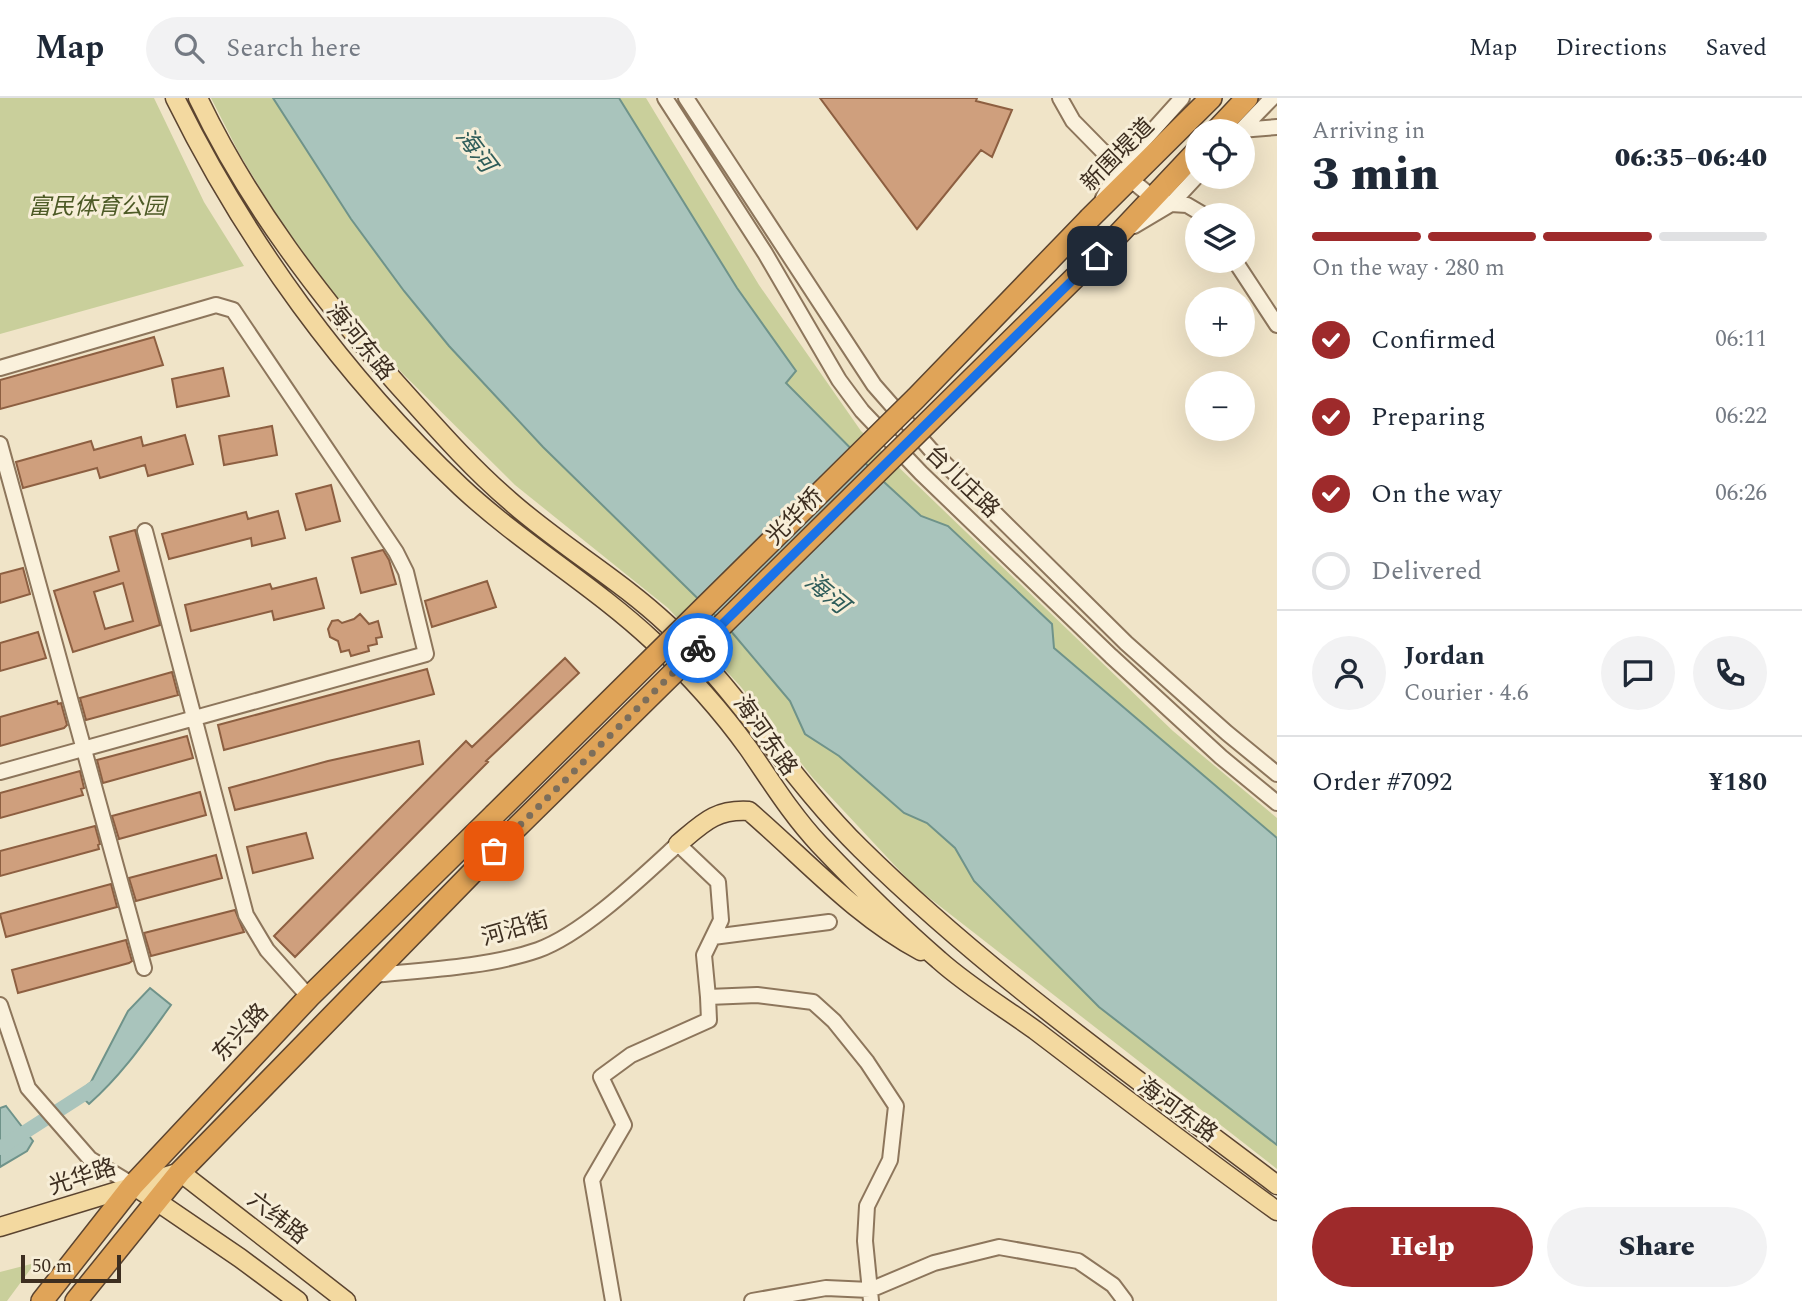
<!DOCTYPE html>
<html lang="en">
<head>
<meta charset="utf-8">
<style>
	body { margin:0; font-family:Spectral,"Noto Sans SC",serif; background:#f2f2f3; color:#1f2937; height:100vh; display:flex; flex-direction:column; font-size:26px; white-space:nowrap }
	* { box-sizing:border-box; margin:0 }
	p { font-size:23px; color:#747a83 }
	.icon { flex:none; width:38px; height:38px; fill:none; stroke:currentColor; stroke-width:2; stroke-linecap:round; stroke-linejoin:round }
	.map { position:relative; flex:1; overflow:hidden }
	.sheet { display:flex; flex-direction:column; background:#fff; width:525px }
	.sheet>* { flex:none }
	.fabs { position:absolute; left:1185px; top:21px; display:grid; gap:14px }
	.fabs a { display:grid; place-items:center; width:70px; height:70px; border-radius:50%; background:#fff; box-shadow:0 7px 28px #0002; font-size:35px }
	.scale { position:absolute; left:21px; bottom:18px; width:100px; box-sizing:border-box; padding-left:7px; border:4px solid #3d2e20; border-top:0; font-size:19px; line-height:24px; white-space:nowrap; color:#3d2e20; -webkit-text-stroke:5px #f7eed8; paint-order:stroke }
	.pin { position:absolute; display:grid; place-items:center; width:60px; height:60px; color:#fff; margin:-30px; border-radius:14px; box-shadow:0 4px 10px #0006 }
	.courier { position:absolute; display:grid; place-items:center; width:70px; height:70px; margin:-35px; border:5px solid #1a73e8; border-radius:50%; background:#fff; color:#222; box-shadow:0 2px 9px #0007 }
	.head em { font-style:normal; font-weight:800 }
	.head div { display:flex; flex-direction:column-reverse }
	.head { display:flex; align-items:center; justify-content:space-between; height:119px; padding:0 35px }
	h1 { font-size:46px; font-weight:800; line-height:52px }
	.bar { display:grid; grid-template-columns:repeat(4,1fr); gap:10px 7px; align-content:center; height:84px; padding:0 35px }
	.bar i { height:9px; border-radius:5px; background:#e0e1e3 }
	.bar .selected { background:#9e2a2b }
	.bar p { grid-column:span 4 }
	.line { display:flex; align-items:center; gap:18px; padding:0 35px; border-top:2px solid #e0e1e3 }
	.line div { flex:1 }
	.round { display:grid; place-items:center; flex:none; width:74px; height:74px; border-radius:37px; background:#f2f2f3 }
	ol { padding:0 35px; list-style:none }
	li { display:flex; align-items:center; gap:21px; height:77px }
	li p { margin-inline-start:auto }
	li .icon { padding:7px; border-radius:50%; background:#9e2a2b; color:#fff; stroke-width:4 }
	li:last-child { color:#747a83 }
	li i { width:38px; height:38px; border:4px solid #e0e1e3; border-radius:50% }
	.action { display:flex; gap:14px; margin-top:auto; padding:14px 35px }
	.action a { flex:1; height:80px; border-radius:42px; background:#9e2a2b; color:#fff; font-size:28px; font-weight:800; line-height:80px; text-align:center }
	.action a+a { background:#f2f2f3; color:#1f2937 }
	header { display:flex; align-items:center; gap:42px; box-sizing:border-box; height:98px; padding:0 35px; background:#fff; border-bottom:2px solid #e0e1e3 }
	header strong { font-size:33px }
	nav { display:flex; gap:38px; margin-inline-start:auto; font-size:24px }
	.search { width:490px; height:63px; background:#f2f2f3; display:flex; align-items:center; gap:18px; box-sizing:border-box; padding:0 24px; border-radius:38px; color:#747a83; font-size:26px }
	main { display:flex; flex:1; min-height:0 }
	.map>svg:first-child { display:block }
	.green { fill:#c9cf9b }
	.water { fill:#a9c4bc; stroke:#6f938a; stroke-width:2 }
	.lines { fill:none; stroke-linecap:round; stroke-linejoin:round }
	.canal { stroke:#a9c4bc; stroke-width:14 }
	.building { fill:#cf9f7d; stroke:#8d5f41; stroke-width:2; fill-rule:evenodd }
	.minor-casing { stroke:#8d765c; stroke-width:18 }
	.major-casing { stroke:#5b4430; stroke-width:21 }
	.highway-casing { stroke:#5b4430; stroke-width:24 }
	.minor { stroke:#faf1dc; stroke-width:14 }
	.major { stroke:#f3d9a0; stroke-width:18 }
	.highway { stroke:#e0a458; stroke-width:21 }
	.highway-bridge-casing { stroke:#5b4430; stroke-width:24; stroke-linecap:butt }
	.highway-bridge { stroke:#e0a458; stroke-width:21 }
	.done { stroke:#7c6e5b; stroke-width:7; stroke-dasharray:0 12.6 }
	.route { stroke:#1a73e8; stroke-width:9 }
	.labels { text-anchor:middle; stroke-width:6; stroke-linejoin:round; paint-order:stroke }
	.street-label { font-size:23px; fill:#3d2e20; stroke:#f7eed8 }
	.park-label { font-size:23px; font-style:italic; fill:#4d5a26; stroke:#f7eed8 }
	.water-label { font-size:24px; font-style:italic; fill:#2f5d5a; stroke:#f7eed8 }
</style>
</head>
<body>
<header>
<strong>Map</strong>
<div class="search"><svg class="icon" aria-label="search" viewBox="0 0 24 24"><circle cx="10" cy="10" r="6"/><path d="M15 15l6 6"/></svg>Search here</div>
<nav><a>Map</a><a>Directions</a><a>Saved</a></nav>
</header>
<main>
<div class="map">
<svg width="1277" height="1203" viewBox="0 0 1277 1203">
	<rect width="100%" height="100%" fill="#f0e4c8"/>
	<!-- green -->
	<path class="green" d="M0,0H154L204,104L244,168L0,236Z
		M211,0H646L759,187L861,333L1173,633L1277,720V1071L914,788L813,680L741,589L668,510L515,387L403,276L304,162L240,57Z
		M35,1165L7,1203H0V1174Z"/>
	<!-- water -->
	<path class="water" d="M273,0H619L737,190L796,273L786,285L884,384L921,418L948,428L1052,526L1054,550L1277,740V1047L1099,909L974,783L955,750L927,725L904,715L839,658L805,636L790,603L730,532L543,349L449,248L404,193L351,121Z
		M150,890L171,907C145,943 123,976 89,1006L78,995L91,984L128,913Z
		M6,1008L33,1043L27,1053L0,1069V1010Z"/>
	<g class="lines">
		<!-- canal -->
		<path class="canal" d="M0,1050L95,989"/>
	</g>
	<!-- building -->
	<path class="building" d="M820,0H977L976,3L1012,12L992,59L981,52L917,131Z
		M154,239L163,267L0,311V282Z
		M223,270L229,298L177,309L172,281Z
		M272,328L277,357L224,367L219,338Z
		M185,337L193,366L148,378L145,367L100,380L97,370L23,390L16,364L91,343L94,352L141,339L143,348Z
		M331,387L340,423L306,432L296,396Z
		M278,413L285,440L252,448L251,440L169,461L162,436L246,414L248,421Z
		M135,432L160,527L73,554L54,493L119,473L110,439ZM123,485L133,523L105,531L94,494Z
		M383,452L389,462L396,486L361,495L352,460Z
		M23,470L30,496L0,505V476Z
		M316,480L324,510L274,522L272,513L191,533L185,507L270,486L272,491Z
		M487,483L496,509L432,529L425,503Z
		M360,516L369,526L378,523L382,539L376,540L377,546L368,548L369,553L351,558L349,552L341,554L338,543L330,539L328,531L332,523L338,522L342,525L354,521Z
		M38,534L46,560L0,573V545Z
		M565,560L579,575L486,663L488,664L295,859L274,838L466,643L472,649Z
		M427,571L434,596L224,652L218,627Z
		M172,574L178,597L86,622L80,600Z
		M57,603L58,606L61,605L67,627L64,630L0,648V619Z
		M187,638L193,660L103,685L97,662Z
		M419,643L423,666L235,712L229,690L328,663Z
		M80,673L84,690L81,691L83,697L0,720V695Z
		M200,694L206,717L119,741L112,718Z
		M95,728L100,746L98,747L99,751L0,778V753Z
		M306,735L313,760L253,775L247,749Z
		M216,757L222,780L136,803L129,780Z
		M111,786L117,809L6,839L0,816Z
		M235,812L244,834L151,858L144,835Z
		M126,842L132,863L129,865L18,895L12,872Z"/>
	<g class="lines">
		<defs>
			<path id="minor" d="M665,0L765,155L839,282L862,313L921,375L1111,558L1221,659L1277,705
				M686,0L874,287L931,352L1126,545L1227,635L1277,676
				M1060,0L1073,23L1130,81L1152,99L1171,106L1187,107L1204,117
				M1240,32L1277,29
				M1240,33L1272,0
				M1103,100L1120,69L1182,0
				M1134,128L1171,106L1197,78
				M1235,163L1277,227
				M0,270L216,207L233,212L396,454L406,474L426,556L0,674
				M0,346L144,870
				M145,433L246,817L267,852L309,899
				M713,839L829,824
				M373,877C425,872 489,869 538,852C583,836 642,779 678,746L718,784L721,822L704,857L708,899L757,897L813,904L834,923L867,964L896,1008L890,1062L867,1108L865,1143L871,1203
				M0,907L28,990L90,1061L133,1087
				M613,1203L592,1082L624,1027L601,979L631,957L709,922L708,899
				M752,1203L826,1190L870,1192L934,1165L999,1149L1078,1163L1113,1187L1125,1203"/>
			<path id="major" d="M175,0C246,144 344,279 461,389C521,445 593,487 653,543C688,576 720,611 748,650C771,683 791,716 819,746C857,786 897,826 939,862C968,888 1003,909 1035,932C1115,993 1195,1054 1277,1113
				M198,0C248,105 320,199 397,286C433,326 469,368 510,403C561,448 619,481 668,527C740,596 790,681 861,751C988,876 1135,979 1277,1087
				M678,746C703,725 715,711 749,713C805,761 855,818 921,853
				M133,1087L240,1160L298,1203
				M0,1129L180,1074L346,1203"/>
			<path id="highway" d="M1216,33L1247,0
				M1090,120L1211,0
				M1115,140L1197,53
				M42,1203L133,1087L309,899L494,717
				M76,1203L180,1074L511,735"/>
		</defs>
		<!-- minor casing -->
		<use href="#minor" class="minor-casing"/>
		<!-- major casing -->
		<use href="#major" class="major-casing"/>
		<!-- highway casing -->
		<use href="#highway" class="highway-casing"/>
		<!-- minor -->
		<use href="#minor" class="minor"/>
		<!-- major -->
		<use href="#major" class="major"/>
		<!-- highway -->
		<use href="#highway" class="highway"/>
		<defs>
			<path id="highway-bridge" d="M494,717L916,300L1090,120
				M511,735L1115,140"/>
		</defs>
		<!-- highway-bridge casing -->
		<use href="#highway-bridge" class="highway-bridge-casing"/>
		<!-- highway-bridge -->
		<use href="#highway-bridge" class="highway-bridge"/>
	</g>
	<g class="lines">
		<!-- done -->
		<path class="done" d="M494,753L698,550"/>
		<!-- route -->
		<path class="route" d="M698,550L1097,158"/>
	</g>
	<g class="labels">
		<!-- street labels -->
		<g class="street-label">
			<text transform="translate(1117 56) rotate(-45)" y="8">新围堤道</text>
			<text transform="translate(361 243) rotate(51)" y="8">海河东路</text>
			<text transform="translate(963 383) rotate(44)" y="8">台儿庄路</text>
			<text transform="translate(794 418) rotate(-45)" y="8">光华桥</text>
			<text transform="translate(766 637) rotate(55)" y="8">海河东路</text>
			<text transform="translate(515 830) rotate(-16)" y="8">河沿街</text>
			<text transform="translate(240 934) rotate(-47)" y="8">东兴路</text>
			<text transform="translate(1178 1011) rotate(36)" y="8">海河东路</text>
			<text transform="translate(82 1078) rotate(-18)" y="8">光华路</text>
			<text transform="translate(278 1119) rotate(38)" y="8">六纬路</text>
		</g>
		<!-- park labels -->
		<g class="park-label">
			<text x="97" y="116">富民体育公园</text>
		</g>
		<!-- water labels -->
		<g class="water-label">
			<text transform="translate(476 52) rotate(53)" y="8">海河</text>
			<text transform="translate(827 495) rotate(40)" y="8">海河</text>
		</g>
	</g>
</svg>
<div class="fabs">
<a><svg class="icon" aria-label="locate" viewBox="0 0 24 24"><circle cx="12" cy="12" r="6"/><path d="M12 2v4M12 18v4M2 12h4M18 12h4"/></svg></a>
<a><svg class="icon" aria-label="layers" viewBox="0 0 24 24"><path d="M12 4l9 5-9 5-9-5zM3 14l9 5 9-5"/></svg></a>
<a>+</a>
<a>−</a>
</div>
<div class="scale">50 m</div>
<div class="pin" style="left:494px;top:753px;background:#ea580c"><svg class="icon" aria-label="bag" viewBox="0 0 24 24"><path d="M5 8h14l-1 12H6zM9 8a3 3 0 0 1 6 0"/></svg></div>
<div class="pin" style="left:1097px;top:158px;background:#1f2937"><svg class="icon" aria-label="home" viewBox="0 0 24 24"><path d="M3 11l9-7 9 7M6 9v11h12V9"/></svg></div>
<div class="courier" style="left:698px;top:550px"><svg class="icon" aria-label="bike" viewBox="0 0 24 24"><circle cx="6" cy="16" r="4"/><circle cx="18" cy="16" r="4"/><path d="M6 16l4-8h5l3 8M10 8l3 8H6M13 5h3"/></svg></div>
</div>
<section class="sheet">
<div class="head"><div><h1>3 min</h1><p>Arriving in</p></div><em>06:35–06:40</em></div>
<div class="bar"><i class="selected"></i><i class="selected"></i><i class="selected"></i><i></i><p>On the way · 280 m</p></div>
<ol>
<li><svg class="icon" aria-label="check" viewBox="0 0 24 24"><path d="M5 12l5 5 9-10"/></svg>Confirmed<p>06:11</p></li>
<li><svg class="icon" aria-label="check" viewBox="0 0 24 24"><path d="M5 12l5 5 9-10"/></svg>Preparing<p>06:22</p></li>
<li><svg class="icon" aria-label="check" viewBox="0 0 24 24"><path d="M5 12l5 5 9-10"/></svg>On the way<p>06:26</p></li>
<li><i></i>Delivered</li>
</ol>
<div class="line" style="height:126px"><a class="round"><svg class="icon" aria-label="person" viewBox="0 0 24 24"><circle cx="12" cy="8" r="4"/><path d="M4 21q1-7 8-7t8 7"/></svg></a><div><b>Jordan</b><p>Courier · 4.6</p></div><a class="round"><svg class="icon" aria-label="chat" viewBox="0 0 24 24"><path d="M4 5h16v11H9l-5 4z"/></svg></a><a class="round"><svg class="icon" aria-label="phone" viewBox="0 0 24 24"><path d="M5 4h4l2 5-3 2q2 4 5 5l2-3 5 2v4C11 20 4 13 5 4z"/></svg></a></div>
<div class="line" style="height:91px"><div>Order #7092</div><b>¥180</b></div>
<div class="action"><a>Help</a><a>Share</a></div>
</section>
</main>
</body>
</html>
